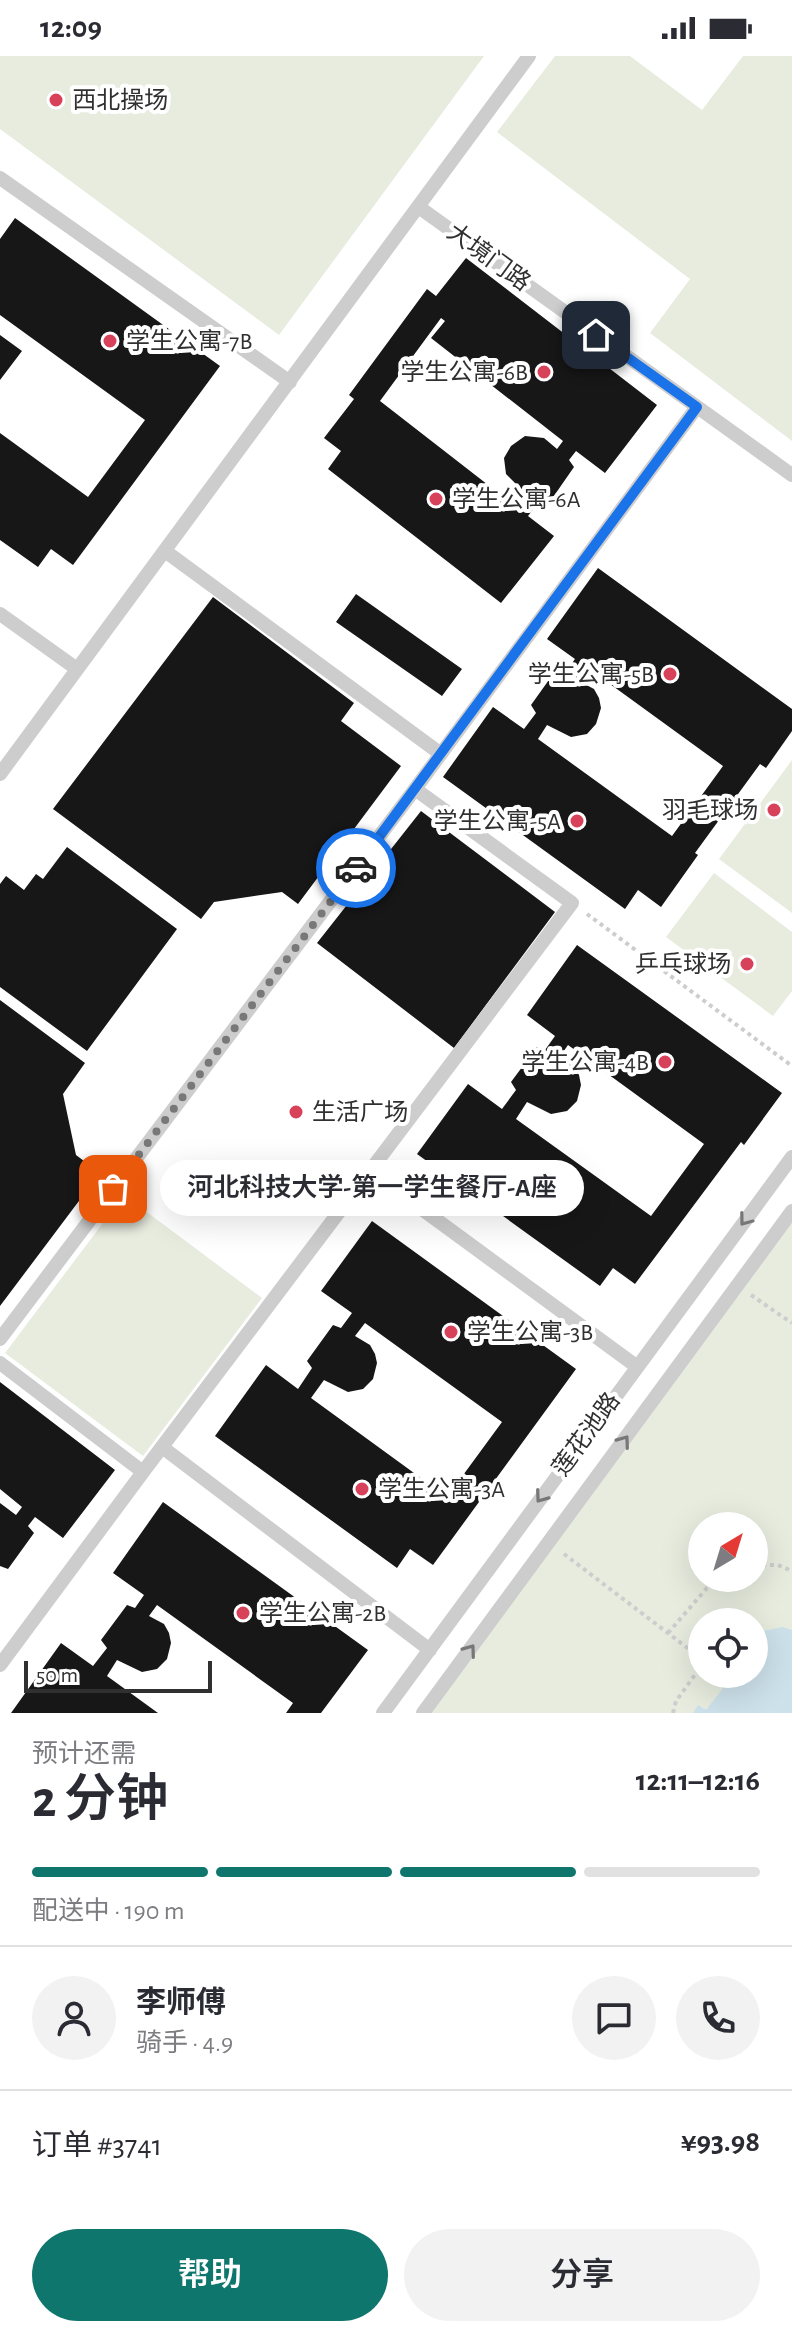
<!DOCTYPE html>
<html lang="zh">
<head>
<meta charset="utf-8">
<style>
	body { margin:0; font-family:"Alegreya Sans","Noto Sans SC",sans-serif; background:#f2f2f3; color:#2b2b33; height:100vh; display:flex; flex-direction:column; font-size:30px; white-space:nowrap }
	* { box-sizing:border-box; margin:0 }
	p { font-size:26px; color:#7c7c81 }
	.icon { flex:none; width:44px; height:44px; fill:none; stroke:currentColor; stroke-width:2; stroke-linecap:round; stroke-linejoin:round }
	.map { position:relative; height:1657px; overflow:hidden }
	.side { display:flex; flex-direction:column; background:#fff; flex:1 }
	.side>* { flex:none }
	.needle { width:52px; rotate:38deg }
	.controls { position:absolute; left:688px; top:1456px; display:grid; gap:16px }
	.controls a { display:grid; place-items:center; width:80px; height:80px; border-radius:50%; background:#fff; box-shadow:0 8px 32px #0002; font-size:40px }
	.scale { position:absolute; left:24px; bottom:20px; width:188px; box-sizing:border-box; padding-left:8px; border:4px solid #303030; border-top:0; font-size:22px; line-height:28px; white-space:nowrap; color:#303030; -webkit-text-stroke:6px #fff; paint-order:stroke }
	.pin { position:absolute; display:grid; place-items:center; width:68px; height:68px; color:#fff; margin:-34px; border-radius:16px; box-shadow:0 4px 12px #0006 }
	.courier { position:absolute; display:grid; place-items:center; width:80px; height:80px; margin:-40px; border:6px solid #1a73e8; border-radius:50%; background:#fff; color:#222; box-shadow:0 2px 10px #0007 }
	.bubble { position:absolute; height:56px; border-radius:28px; background:#fff; box-shadow:0 8px 32px #0002; font-size:26px; font-weight:600; line-height:56px; text-align:center }
	.summary em { font-style:normal; font-weight:600 }
	.summary div { display:flex; flex-direction:column-reverse }
	.summary { display:flex; align-items:center; justify-content:space-between; height:136px; padding:0 32px }
	h1 { font-size:52px; font-weight:600; line-height:60px }
	.bar { display:grid; grid-template-columns:repeat(4,1fr); gap:12px 8px; align-content:center; height:96px; padding:0 32px }
	.bar i { height:10px; border-radius:6px; background:#e1e1e2 }
	.bar .active { background:#0f766e }
	.bar p { grid-column:span 4 }
	.line { display:flex; align-items:center; gap:20px; padding:0 32px; border-top:2px solid #e1e1e2 }
	.line div { flex:1 }
	.round { display:grid; place-items:center; flex:none; width:84px; height:84px; border-radius:42px; background:#f2f2f3 }
	.button { display:flex; gap:16px; margin-top:auto; padding:16px 32px }
	.button a { flex:1; height:92px; border-radius:48px; background:#0f766e; color:#fff; font-size:32px; font-weight:600; line-height:92px; text-align:center }
	.button a+a { background:#f2f2f3; color:#2b2b33 }
	.status { display:flex; justify-content:space-between; align-items:center; height:56px; padding:0 40px; background:#fff; direction:ltr }
	.status svg { height:22px; fill:currentColor }
	.map>svg:first-child { display:block }
	.green { fill:#e7ecdf; fill-rule:evenodd }
	.water { fill:#cde1ea }
	.building { fill:#171717; fill-rule:evenodd }
	.lines { fill:none; stroke-linecap:round; stroke-linejoin:round }
	.path { stroke:#cdcdcd; stroke-width:4; stroke-dasharray:4 4; stroke-linecap:butt }
	.service { stroke:#cdcdcd; stroke-width:14 }
	.oneway { stroke:#777 }
	.done { stroke:#787878; stroke-width:8; stroke-dasharray:0 14.4 }
	.route { stroke:#1a73e8; stroke-width:10 }
	.poi-dot { fill:#d8415a; stroke:#fff; stroke-width:3 }
	.labels { text-anchor:middle; stroke-width:8; stroke-linejoin:round; paint-order:stroke }
	.poi-label { font-size:24px; fill:#303030; stroke:#fff; text-anchor:start }
	.street-label { font-size:24px; fill:#303030; stroke:#fff }
</style>
</head>
<body>
<div class="status"><b>12:09</b><svg viewBox="0 0 49 12"><path d="M0 12V9h3v3zM5 12V6h3v6zM10 12V3h3v9zM15 12V0h3v12zM26 1h20v11H26zM47 4h2v5h-2z"/></svg></div>
<div class="map">
<svg width="792" height="1657" viewBox="0 0 792 1657">
	<rect width="100%" height="100%" fill="#fff"/>
	<!-- green -->
	<path class="green" d="M0,0H484L279,279L0,73Z
		M555,0H630L702,54L743,0H792V385L650,277L690,223L497,76Z
		M792,704V857L719,803Z
		M714,817L792,876V935L773,960L666,881Z
		M124,1139L262,1242L143,1400L5,1297Z
		M792,1162V1657H430ZM702,1470H754V1522H702ZM702,1566H754V1618H702Z"/>
	<!-- water -->
	<path class="water" d="M783,1571L792,1574V1657H693L698,1649L706,1654L734,1618H754V1577Z"/>
	<!-- building -->
	<path class="building" d="M15,162L220,310L73,509L51,493L38,511L0,484V377L88,441L145,364L0,259V183Z
		M466,202L657,349L605,417L576,395L569,404L574,411L549,447L540,444L528,460L554,480L501,547L328,413L341,395L324,382L354,343L349,339L427,233L436,240ZM441,262L445,265L431,282L563,385L557,393L544,382L525,380L511,390L504,402L506,418L525,437L515,450L380,345Z
		M0,279L22,295L0,324Z
		M598,512L792,653V675L766,712L760,708L695,797L698,799L661,851L638,834L625,853L443,721L493,651L524,673L536,657L531,649L556,614L565,617L575,603L547,583ZM588,612L723,710L672,780L538,683L547,669L571,681L587,678L596,668L601,652L599,642L594,633L579,625Z
		M356,538L462,613L442,640L336,566Z
		M213,541L354,647L341,665L401,710L298,848L282,836L214,846L201,863L53,753Z
		M421,755L555,856L454,992L317,887Z
		M67,791L177,873L87,995L0,931V828L6,820L24,834L36,818L43,823Z
		M577,889L782,1037L744,1089L741,1086L635,1228L613,1212L600,1230L417,1098L468,1028L502,1053L516,1034L511,1026L537,991L545,994L555,980L527,959ZM568,989L704,1088L651,1160L516,1063L527,1046L551,1058L567,1055L577,1045L581,1029L579,1019L574,1010L559,1002Z
		M0,944L85,1007L63,1038L76,1099L100,1117L0,1250Z
		M372,1165L576,1313L433,1509L410,1493L397,1512L215,1380L266,1309L298,1333L312,1312L307,1305L333,1269L341,1272L352,1257L321,1235ZM365,1267L502,1366L447,1441L311,1342L324,1324L348,1336L363,1333L373,1323L377,1307L375,1298L370,1289L355,1280Z
		M0,1326L115,1414L63,1482L35,1461L28,1470L34,1477L8,1513L0,1510V1447L16,1459L22,1451L0,1433Z
		M163,1446L368,1594L321,1657H286L293,1647L157,1549L149,1560L164,1568L169,1577L171,1587L167,1603L157,1613L142,1616L117,1604L107,1620L158,1657H11L61,1587L93,1610L107,1592L101,1584L127,1549L135,1552L144,1539L113,1517Z"/>
	<g class="lines">
		<!-- path -->
		<path class="path" d="M587,858L792,1010
			M751,1239L792,1267
			M564,1498L702,1603
			M754,1509H778L792,1515
			M668,1577L707,1532L722,1522
			M673,1657L676,1645L702,1609"/>
		<!-- service -->
		<path class="service" d="M0,122L290,326
			M420,152L792,419
			M165,495L441,698
			M0,558L77,613
			M0,718L529,0
			M370,1115L636,1310
			M0,1283L415,733
			M0,1307L143,1416L572,847L415,733L697,351
			M162,1391L430,1594
			M0,1609L143,1416
			M383,1657L792,1101
			M423,1657L792,1155"/>
	</g>
	<!-- one-way arrows -->
	<defs><path id="oneway-chevron" d="M-2-3.5L2.5 0L-2 3.5" fill="none" stroke-width="1.6" stroke-linecap="round" stroke-linejoin="round" transform="scale(2)"/></defs>
	<g class="oneway">
		<use href="#oneway-chevron" transform="translate(745 1164) rotate(127)"/>
		<use href="#oneway-chevron" transform="translate(624 1385) rotate(-54)"/>
		<use href="#oneway-chevron" transform="translate(541 1441) rotate(126)"/>
		<use href="#oneway-chevron" transform="translate(470 1594) rotate(-54)"/>
	</g>
	<g class="lines">
		<!-- done -->
		<path class="done" d="M113,1133L356,812"/>
		<!-- route -->
		<path class="route" d="M356,812L697,351L596,279"/>
	</g>
	<!-- markers -->
	<g class="poi-dot">
		<circle cx="56" cy="44" r="8"/>
		<circle cx="110" cy="285" r="8"/>
		<circle cx="544" cy="316" r="8"/>
		<circle cx="436" cy="443" r="8"/>
		<circle cx="670" cy="618" r="8"/>
		<circle cx="774" cy="754" r="8"/>
		<circle cx="577" cy="765" r="8"/>
		<circle cx="747" cy="908" r="8"/>
		<circle cx="665" cy="1006" r="8"/>
		<circle cx="296" cy="1056" r="8"/>
		<circle cx="451" cy="1276" r="8"/>
		<circle cx="362" cy="1433" r="8"/>
		<circle cx="243" cy="1557" r="8"/>
	</g>
	<g class="labels">
		<!-- poi labels -->
		<g class="poi-label">
			<text x="72" y="52">西北操场</text>
			<text x="126" y="293">学生公寓-7B</text>
			<text x="528" y="324" text-anchor="end">学生公寓-6B</text>
			<text x="452" y="451">学生公寓-6A</text>
			<text x="654" y="626" text-anchor="end">学生公寓-5B</text>
			<text x="758" y="762" text-anchor="end">羽毛球场</text>
			<text x="561" y="773" text-anchor="end">学生公寓-5A</text>
			<text x="731" y="916" text-anchor="end">乒乓球场</text>
			<text x="649" y="1014" text-anchor="end">学生公寓-4B</text>
			<text x="312" y="1064">生活广场</text>
			<text x="467" y="1284">学生公寓-3B</text>
			<text x="378" y="1441">学生公寓-3A</text>
			<text x="259" y="1565">学生公寓-2B</text>
		</g>
		<!-- street labels -->
		<g class="street-label">
			<text transform="translate(489 201) rotate(36)" y="8">大境门路</text>
			<text transform="translate(586 1378) rotate(-54)" y="8">莲花池路</text>
		</g>
	</g>
</svg>
<div class="controls">
<a><svg class="needle" viewBox="-14 -14 28 28"><path d="M0-13l5 13h-10z" fill="#e53935"/><path d="M0 13l5-13h-10z" fill="#7c7c81"/></svg></a>
<a><svg class="icon" aria-label="locate" viewBox="0 0 24 24"><circle cx="12" cy="12" r="6"/><path d="M12 2v4M12 18v4M2 12h4M18 12h4"/></svg></a>
</div>
<div class="scale">50 m</div>
<div class="pin" style="left:113px;top:1133px;background:#ea580c"><svg class="icon" aria-label="bag" viewBox="0 0 24 24"><path d="M5 8h14l-1 12H6zM9 8a3 3 0 0 1 6 0"/></svg></div>
<div class="pin" style="left:596px;top:279px;background:#1f2937"><svg class="icon" aria-label="home" viewBox="0 0 24 24"><path d="M3 11l9-7 9 7M6 9v11h12V9"/></svg></div>
<div class="courier" style="left:356px;top:812px"><svg class="icon" aria-label="car" viewBox="0 0 24 24"><path d="M5 17H2v-5l4-1 3-4h7l3 4 3 1v5h-3M9 17h6M6 11h13"/><circle cx="7" cy="17" r="2"/><circle cx="17" cy="17" r="2"/></svg></div>
<div class="bubble" style="left:160px;top:1104px;width:424px">河北科技大学-第一学生餐厅-A座</div>
</div>
<section class="side">
<div class="summary"><div><h1>2 分钟</h1><p>预计还需</p></div><em>12:11–12:16</em></div>
<div class="bar"><i class="active"></i><i class="active"></i><i class="active"></i><i></i><p>配送中 · 190 m</p></div>
<div class="line" style="height:144px"><a class="round"><svg class="icon" aria-label="person" viewBox="0 0 24 24"><circle cx="12" cy="8" r="4"/><path d="M4 21q1-7 8-7t8 7"/></svg></a><div><b>李师傅</b><p>骑手 · 4.9</p></div><a class="round"><svg class="icon" aria-label="chat" viewBox="0 0 24 24"><path d="M4 5h16v11H9l-5 4z"/></svg></a><a class="round"><svg class="icon" aria-label="phone" viewBox="0 0 24 24"><path d="M5 4h4l2 5-3 2q2 4 5 5l2-3 5 2v4C11 20 4 13 5 4z"/></svg></a></div>
<div class="line" style="height:104px"><div>订单 #3741</div><b>¥93.98</b></div>
<div class="button"><a>帮助</a><a>分享</a></div>
</section>
</body>
</html>
